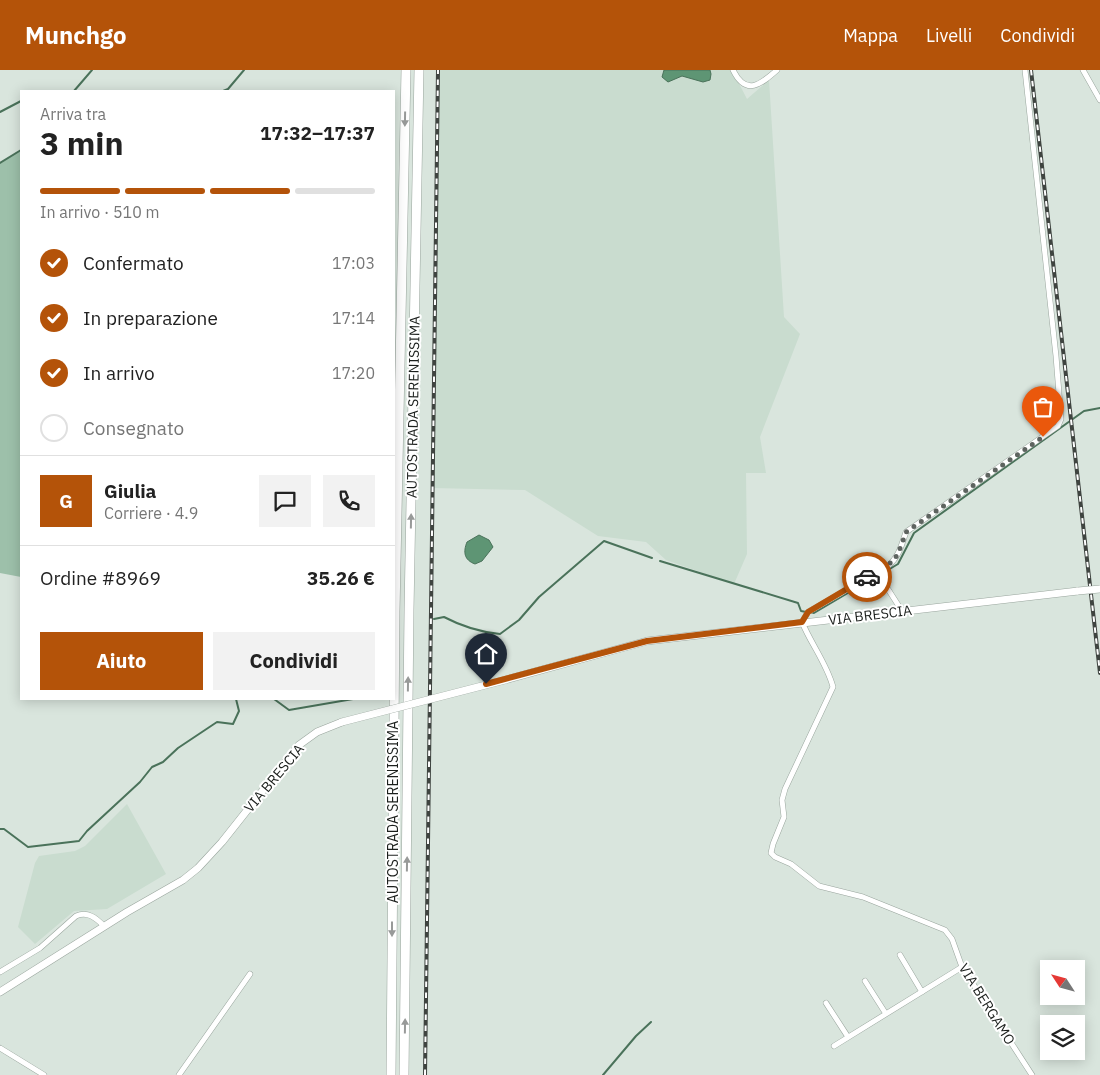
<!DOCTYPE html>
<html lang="it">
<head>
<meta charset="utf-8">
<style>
	body { margin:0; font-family:"IBM Plex Sans",sans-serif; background:#f2f2f2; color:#222; height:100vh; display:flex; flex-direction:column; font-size:19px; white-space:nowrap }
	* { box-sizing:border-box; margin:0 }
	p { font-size:16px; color:#767676 }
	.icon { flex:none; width:28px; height:28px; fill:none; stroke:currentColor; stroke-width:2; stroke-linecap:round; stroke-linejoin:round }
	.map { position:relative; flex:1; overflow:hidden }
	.drawer { position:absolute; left:20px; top:20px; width:375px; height:610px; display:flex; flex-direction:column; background:#fff; border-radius:0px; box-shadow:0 2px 12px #0003 }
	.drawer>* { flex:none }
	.needle { width:32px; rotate:306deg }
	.tools { position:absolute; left:1040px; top:890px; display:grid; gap:10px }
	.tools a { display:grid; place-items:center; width:45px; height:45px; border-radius:0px; background:#fff; box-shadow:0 2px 12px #0003; font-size:25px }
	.pin { position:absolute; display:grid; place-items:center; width:42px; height:42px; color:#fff; margin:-51px -21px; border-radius:50% 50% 50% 0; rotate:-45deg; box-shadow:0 0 5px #0007 }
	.pin .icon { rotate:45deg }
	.courier { position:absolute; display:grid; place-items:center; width:50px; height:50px; margin:-25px; border:4px solid #b45309; border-radius:50%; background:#fff; color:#222; box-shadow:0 1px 6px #0007 }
	.headline em { font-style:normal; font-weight:800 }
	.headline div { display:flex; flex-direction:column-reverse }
	.headline { display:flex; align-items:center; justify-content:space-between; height:85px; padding:0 20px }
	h1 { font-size:32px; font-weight:800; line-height:38px }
	.bar { display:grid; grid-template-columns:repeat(4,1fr); gap:8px 5px; align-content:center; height:60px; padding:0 20px }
	.bar i { height:6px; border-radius:4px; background:#e0e0e0 }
	.bar .on { background:#b45309 }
	.bar p { grid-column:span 4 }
	.line { display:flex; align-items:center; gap:12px; padding:0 20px; border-top:1px solid #e0e0e0 }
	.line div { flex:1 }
	.round { display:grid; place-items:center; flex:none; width:52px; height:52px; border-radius:0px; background:#f2f2f2 }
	ol { padding:0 20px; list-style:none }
	li { display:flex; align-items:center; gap:15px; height:55px }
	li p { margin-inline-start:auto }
	li .icon { padding:5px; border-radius:50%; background:#b45309; color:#fff; stroke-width:4 }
	li:last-child { color:#767676 }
	li i { width:28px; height:28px; border:2px solid #e0e0e0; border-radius:50% }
	.cta { display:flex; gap:10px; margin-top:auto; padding:10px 20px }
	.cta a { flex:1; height:58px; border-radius:0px; background:#b45309; color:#fff; font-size:20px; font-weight:800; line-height:58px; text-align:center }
	.cta a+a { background:#f2f2f2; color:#222 }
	header { display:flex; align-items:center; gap:30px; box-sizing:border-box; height:70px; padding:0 25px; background:#b45309; color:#fff }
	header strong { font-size:24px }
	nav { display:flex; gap:28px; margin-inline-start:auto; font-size:18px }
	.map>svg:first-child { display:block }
	.built { fill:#c9dccf }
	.green { fill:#9dc0aa }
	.water { fill:#5e9574; stroke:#4a725a }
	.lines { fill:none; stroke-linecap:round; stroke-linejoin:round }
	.stream { stroke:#4a725a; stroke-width:2 }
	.street-casing { stroke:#99a59d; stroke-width:6 }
	.secondary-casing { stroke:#99a59d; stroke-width:8 }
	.highway-casing { stroke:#99a59d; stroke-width:10 }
	.street { stroke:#fff; stroke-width:5 }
	.secondary { stroke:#fff; stroke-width:7 }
	.highway { stroke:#fff; stroke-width:9 }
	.rail-casing { stroke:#3f4440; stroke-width:4 }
	.rail { stroke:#fff; stroke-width:2; stroke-dasharray:5.5; stroke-linecap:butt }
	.secondary-bridge-casing { stroke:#99a59d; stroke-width:8; stroke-linecap:butt }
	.secondary-bridge { stroke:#fff; stroke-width:7 }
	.oneway { fill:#989a99 }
	.done { stroke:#5e6460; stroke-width:5; stroke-dasharray:0 9 }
	.route { stroke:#b45309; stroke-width:6 }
	.labels { text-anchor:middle; stroke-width:4; stroke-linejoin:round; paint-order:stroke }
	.street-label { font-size:14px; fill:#1b1f1c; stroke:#fff }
</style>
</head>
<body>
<header>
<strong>Munchgo</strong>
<nav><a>Mappa</a><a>Livelli</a><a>Condividi</a></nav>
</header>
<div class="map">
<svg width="1100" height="1005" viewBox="0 0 1100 1005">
	<rect width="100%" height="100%" fill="#d9e5dd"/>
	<!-- built -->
	<path class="built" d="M439,0H732L747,29L769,10L784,247L800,264L760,367L766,403H746L747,484L734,514L666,490L646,472L598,466L525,420L433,418Z
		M127,734L166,804L107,839L74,841L35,874L18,857L35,793L39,786L75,781L85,776Z"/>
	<!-- green -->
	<path class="green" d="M21,80V507L0,503V93Z"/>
	<!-- water -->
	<path class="water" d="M664,0H710L711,4L710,10L703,12L682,6L668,12L662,7Z
		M479,465L489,470L493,477L482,491L475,494C464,490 463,482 467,472Z"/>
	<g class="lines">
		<!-- stream -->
		<path class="stream" d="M74,21L92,0
			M223,21L228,19L244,0
			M0,42L21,31
			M0,93L21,80
			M660,491L798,533L801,541L806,542
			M883,503L898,494L914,463L1084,341L1100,338
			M811,542L814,543L875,507
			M434,549L444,547C463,557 479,562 500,564L519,550L539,527L604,471L652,488
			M274,629L289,640L353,629
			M0,759H4L28,777L79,771L87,761L140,712L152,697L163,692L178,678L217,652L233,654L239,641L236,629
			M603,1005L636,966L651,952"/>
		<defs>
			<path id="street" d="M733,0C746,27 761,14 777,0
				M1025,0L1056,286L1061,349L1058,356L906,462C901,476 899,487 888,496L808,542L802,552C811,574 827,594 833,617L785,719L782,730L784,747L773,774L771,783L775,787L791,794L819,816L863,827L945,860L952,869L962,897L1032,1005
				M1083,0L1100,30
				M877,502L902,541
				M900,885L922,922
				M0,902L40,878L76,846C88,841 96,848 104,856
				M865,911L886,944
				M826,933L848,967
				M834,976L962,897
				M0,978L44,1005
				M179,1005L250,904"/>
			<path id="secondary" d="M505,610L647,571L1078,521
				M0,922L127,842L183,810L198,798L222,772L299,675L317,662L342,652"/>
			<path id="highway" d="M391,1005L395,542L406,0
				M404,1005L409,540L419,0"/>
		</defs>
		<!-- street casing -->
		<use href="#street" class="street-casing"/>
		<!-- secondary casing -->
		<use href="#secondary" class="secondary-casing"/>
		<!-- highway casing -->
		<use href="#highway" class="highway-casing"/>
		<!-- street -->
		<use href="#street" class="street"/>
		<!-- secondary -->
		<use href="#secondary" class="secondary"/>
		<!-- highway -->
		<use href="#highway" class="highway"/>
		<defs>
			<path id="rail" d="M1031,0L1100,603
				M425,1005L438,0"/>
		</defs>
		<!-- rail casing -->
		<use href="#rail" class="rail-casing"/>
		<!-- rail -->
		<use href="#rail" class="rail"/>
		<defs>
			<path id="secondary-bridge" d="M1078,521L1100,519
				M342,652L505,610"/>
		</defs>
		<!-- secondary-bridge casing -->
		<use href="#secondary-bridge" class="secondary-bridge-casing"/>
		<!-- secondary-bridge -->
		<use href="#secondary-bridge" class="secondary-bridge"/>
	</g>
	<!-- one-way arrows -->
	<defs><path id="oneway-solid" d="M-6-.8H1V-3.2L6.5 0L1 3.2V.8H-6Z" transform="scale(1.25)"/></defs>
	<g class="oneway">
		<use href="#oneway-solid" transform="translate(405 49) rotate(91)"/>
		<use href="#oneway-solid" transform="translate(411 451) rotate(-89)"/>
		<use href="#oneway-solid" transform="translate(408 614) rotate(-89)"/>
		<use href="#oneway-solid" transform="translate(407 794) rotate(-89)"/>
		<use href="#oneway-solid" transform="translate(392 859) rotate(90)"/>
		<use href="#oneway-solid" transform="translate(405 956) rotate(-89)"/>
	</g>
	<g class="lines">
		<!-- done -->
		<path class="done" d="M867,507C896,490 895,494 906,462L1043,367"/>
		<!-- route -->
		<path class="route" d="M486,614L647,571L802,552L808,542L867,507"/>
	</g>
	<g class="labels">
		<!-- street labels -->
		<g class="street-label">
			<text transform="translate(413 337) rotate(-89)" y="5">AUTOSTRADA SERENISSIMA</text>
			<text transform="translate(870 545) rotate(-7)" y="5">VIA BRESCIA</text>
			<text transform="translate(274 708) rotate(-50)" y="5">VIA BRESCIA</text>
			<text transform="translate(393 742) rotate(-90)" y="5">AUTOSTRADA SERENISSIMA</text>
			<text transform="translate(987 934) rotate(58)" y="5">VIA BERGAMO</text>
		</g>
	</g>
</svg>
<div class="tools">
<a><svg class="needle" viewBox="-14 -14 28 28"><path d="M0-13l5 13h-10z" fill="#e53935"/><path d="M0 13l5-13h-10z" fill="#767676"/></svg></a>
<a><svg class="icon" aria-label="layers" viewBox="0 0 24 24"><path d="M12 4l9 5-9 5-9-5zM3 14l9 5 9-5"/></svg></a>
</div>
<div class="pin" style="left:1043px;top:367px;background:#ea580c"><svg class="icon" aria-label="bag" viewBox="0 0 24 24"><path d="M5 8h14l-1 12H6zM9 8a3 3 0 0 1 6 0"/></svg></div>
<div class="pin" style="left:486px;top:614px;background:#1f2937"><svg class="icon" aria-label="home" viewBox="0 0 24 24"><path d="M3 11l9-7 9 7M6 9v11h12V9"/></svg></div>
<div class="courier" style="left:867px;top:507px"><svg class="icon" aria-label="car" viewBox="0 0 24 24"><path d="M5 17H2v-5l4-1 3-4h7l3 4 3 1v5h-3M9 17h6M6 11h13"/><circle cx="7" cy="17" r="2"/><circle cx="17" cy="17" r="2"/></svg></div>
<section class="drawer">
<div class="headline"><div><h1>3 min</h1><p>Arriva tra</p></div><em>17:32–17:37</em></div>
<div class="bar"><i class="on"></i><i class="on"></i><i class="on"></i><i></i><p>In arrivo · 510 m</p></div>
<ol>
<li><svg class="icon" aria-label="check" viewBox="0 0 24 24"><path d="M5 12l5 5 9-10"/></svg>Confermato<p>17:03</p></li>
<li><svg class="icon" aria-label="check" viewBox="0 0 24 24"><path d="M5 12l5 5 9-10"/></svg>In preparazione<p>17:14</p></li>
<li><svg class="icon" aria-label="check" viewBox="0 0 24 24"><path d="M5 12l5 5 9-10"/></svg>In arrivo<p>17:20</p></li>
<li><i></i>Consegnato</li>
</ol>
<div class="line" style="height:90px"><b class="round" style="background:#b45309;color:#fff">G</b><div><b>Giulia</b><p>Corriere · 4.9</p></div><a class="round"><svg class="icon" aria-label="chat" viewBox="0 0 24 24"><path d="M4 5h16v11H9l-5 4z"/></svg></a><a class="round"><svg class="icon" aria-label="phone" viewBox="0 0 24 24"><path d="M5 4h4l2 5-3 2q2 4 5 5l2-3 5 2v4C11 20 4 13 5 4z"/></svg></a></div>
<div class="line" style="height:65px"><div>Ordine #8969</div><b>35.26 €</b></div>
<div class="cta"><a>Aiuto</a><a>Condividi</a></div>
</section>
</div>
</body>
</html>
